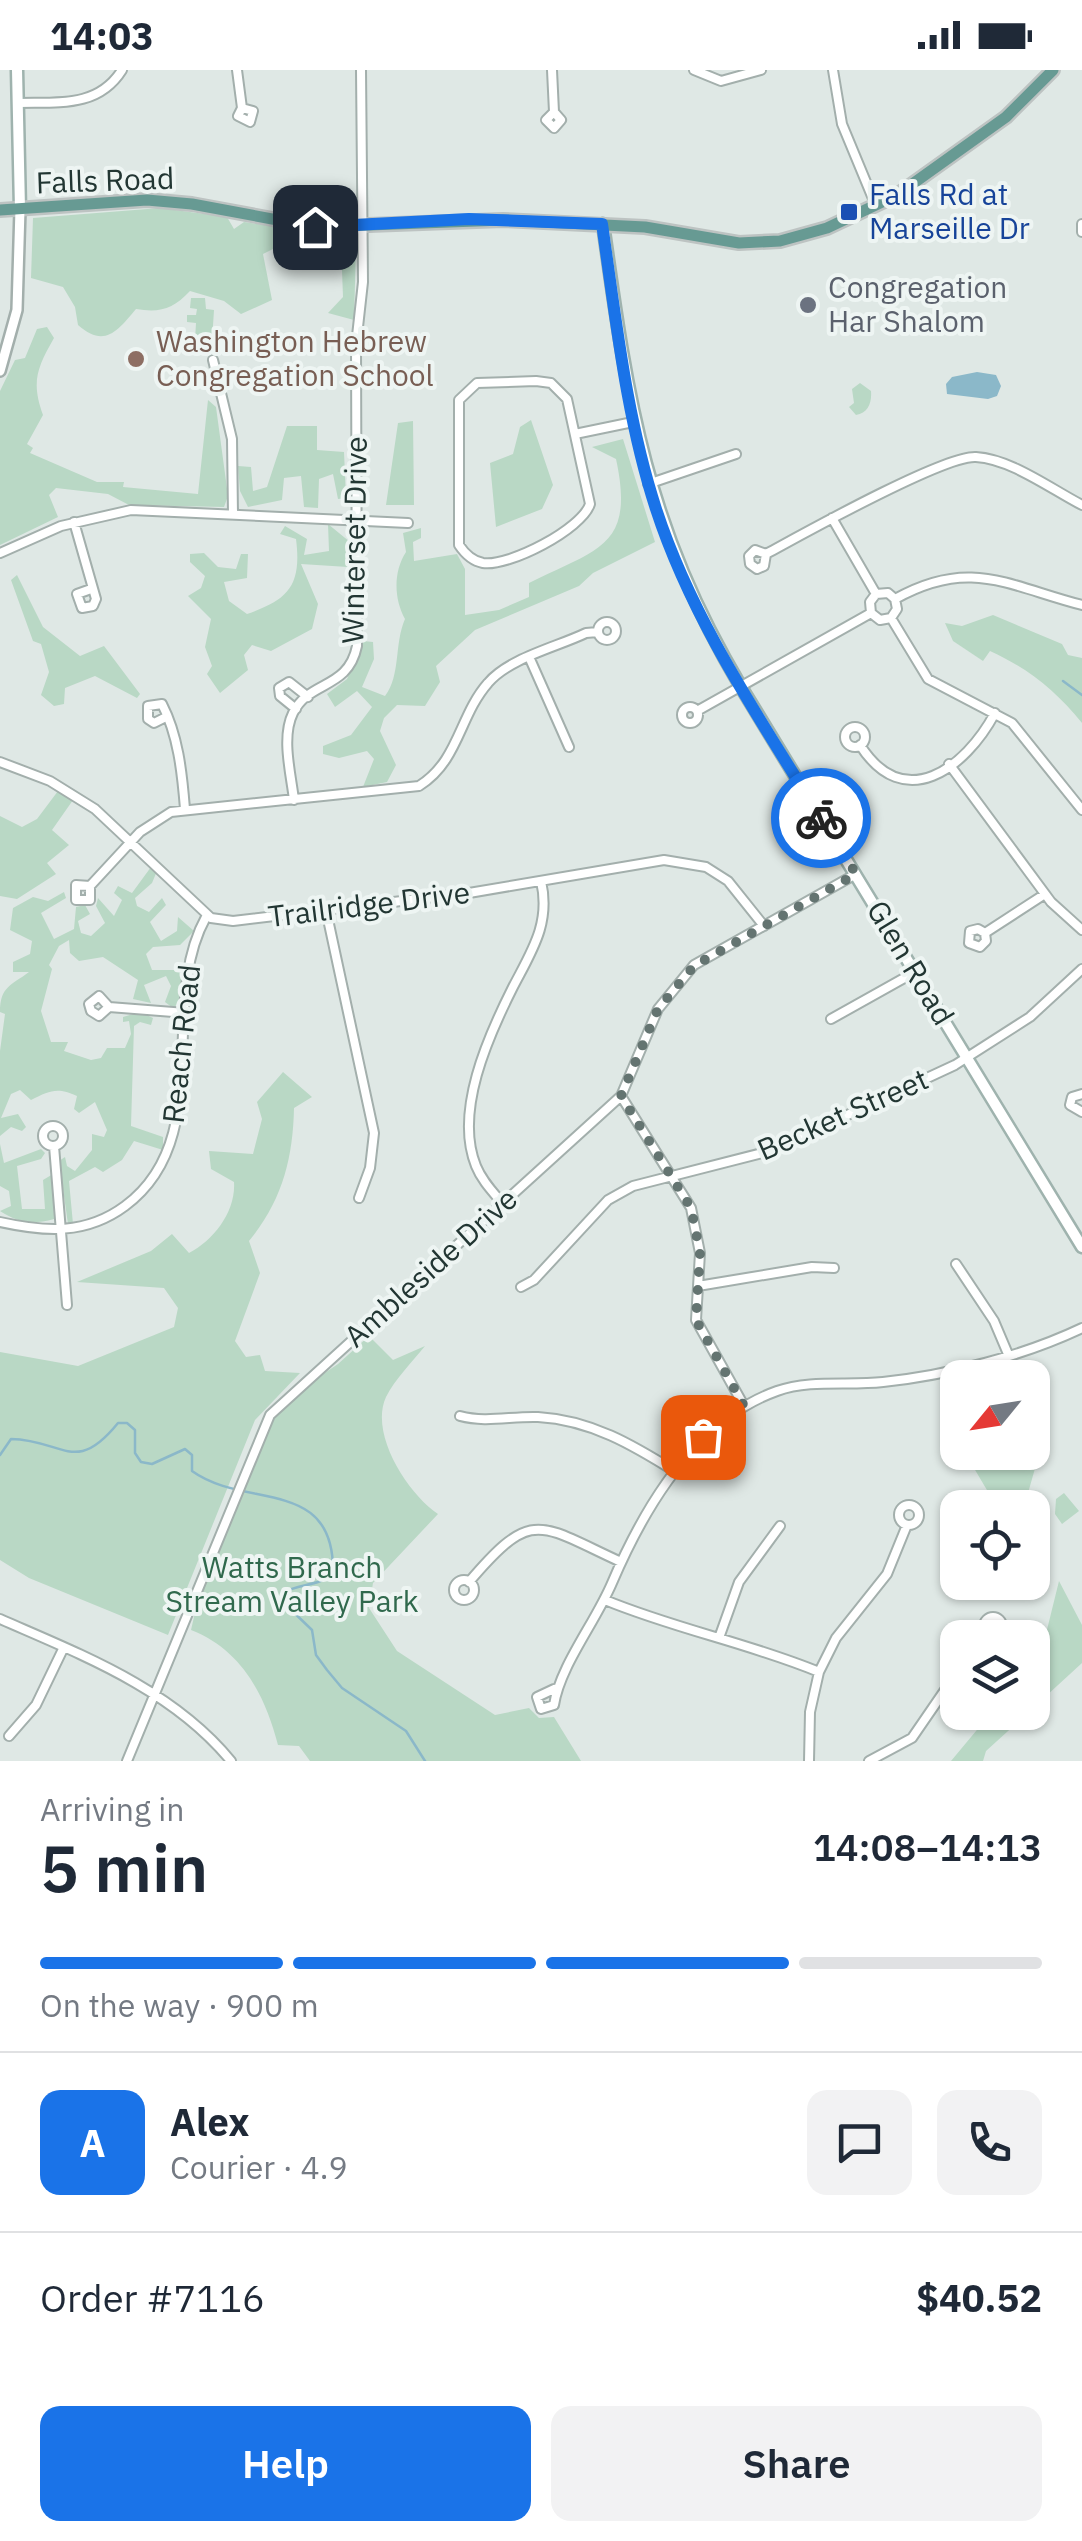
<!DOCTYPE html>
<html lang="en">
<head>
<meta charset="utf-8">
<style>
	body { margin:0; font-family:"IBM Plex Sans",sans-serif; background:#f2f2f3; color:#1f2937; height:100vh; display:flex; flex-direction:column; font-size:38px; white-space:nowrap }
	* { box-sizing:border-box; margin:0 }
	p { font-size:32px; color:#747a83 }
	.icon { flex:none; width:55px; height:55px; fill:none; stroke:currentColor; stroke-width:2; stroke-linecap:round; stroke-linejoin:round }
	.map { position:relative; height:1691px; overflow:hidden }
	.side { display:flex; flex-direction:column; background:#fff; flex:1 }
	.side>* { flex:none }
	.needle { width:65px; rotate:240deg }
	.tools { position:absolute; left:940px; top:1290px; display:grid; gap:20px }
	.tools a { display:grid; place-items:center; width:110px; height:110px; border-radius:20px; background:#fff; box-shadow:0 2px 8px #0004; font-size:50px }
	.pin { position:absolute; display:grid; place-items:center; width:85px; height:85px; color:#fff; margin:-42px; border-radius:20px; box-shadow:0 5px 15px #0006 }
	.courier { position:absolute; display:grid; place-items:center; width:100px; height:100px; margin:-50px; border:8px solid #1a73e8; border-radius:50%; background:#fff; color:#222; box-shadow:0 2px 12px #0007 }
	.summary em { font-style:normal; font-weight:600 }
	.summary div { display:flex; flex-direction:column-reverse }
	.summary { display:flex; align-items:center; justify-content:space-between; height:170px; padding:0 40px }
	h1 { font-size:65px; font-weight:600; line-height:75px }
	.bar { display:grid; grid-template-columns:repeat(4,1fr); gap:15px 10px; align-content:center; height:120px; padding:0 40px }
	.bar i { height:12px; border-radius:8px; background:#e0e1e3 }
	.bar .current { background:#1a73e8 }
	.bar p { grid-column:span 4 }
	.line { display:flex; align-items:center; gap:25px; padding:0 40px; border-top:2px solid #e0e1e3 }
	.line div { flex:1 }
	.round { display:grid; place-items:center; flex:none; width:105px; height:105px; border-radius:20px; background:#f2f2f3 }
	.action { display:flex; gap:20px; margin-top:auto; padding:20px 40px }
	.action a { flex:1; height:115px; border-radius:20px; background:#1a73e8; color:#fff; font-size:40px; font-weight:600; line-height:115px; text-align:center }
	.action a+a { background:#f2f2f3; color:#1f2937 }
	.status { display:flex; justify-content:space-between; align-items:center; height:70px; padding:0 50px; background:#fff; direction:ltr }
	.status svg { height:28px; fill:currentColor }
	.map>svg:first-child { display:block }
	.green { fill:#b9d8c5 }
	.water { fill:#8bb8c9 }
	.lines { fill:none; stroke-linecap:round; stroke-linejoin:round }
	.stream { stroke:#8bb8c9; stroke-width:2.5 }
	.minor-casing { stroke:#a3afac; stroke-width:12 }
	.tertiary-casing { stroke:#a3afac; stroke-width:14 }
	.secondary-casing { stroke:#9fb3ae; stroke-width:15 }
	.primary-casing { stroke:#bdc3c2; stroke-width:16 }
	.minor { stroke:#fff; stroke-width:8 }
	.tertiary { stroke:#fff; stroke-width:9 }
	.secondary { stroke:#fff; stroke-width:10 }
	.primary { stroke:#679a93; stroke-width:11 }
	.done { stroke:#647471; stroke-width:10; stroke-dasharray:0 18 }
	.route { stroke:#1a73e8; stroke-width:12 }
	.transit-dot { fill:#1a4fb4; stroke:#eef5f3; stroke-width:4 }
	.worship-dot { fill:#6b7280; stroke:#eef5f3; stroke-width:4 }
	.education-dot { fill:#8d6e63; stroke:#eef5f3; stroke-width:4 }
	.labels { text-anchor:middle; stroke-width:8; stroke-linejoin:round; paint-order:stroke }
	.street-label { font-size:30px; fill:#223633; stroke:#eef5f3 }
	.transit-label { font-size:30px; fill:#164399; stroke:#eef5f3; text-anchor:start }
	.worship-label { font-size:30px; fill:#5b616d; stroke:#eef5f3; text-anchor:start }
	.education-label { font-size:30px; fill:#785e54; stroke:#eef5f3; text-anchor:start }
	.park-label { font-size:30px; fill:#30694d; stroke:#eef5f3 }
</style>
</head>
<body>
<div class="status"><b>14:03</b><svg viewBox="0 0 49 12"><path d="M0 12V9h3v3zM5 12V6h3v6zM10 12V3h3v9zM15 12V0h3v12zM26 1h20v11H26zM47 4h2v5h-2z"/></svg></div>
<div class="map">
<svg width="1082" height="1691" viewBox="0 0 1082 1691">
	<rect width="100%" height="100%" fill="#dfe8e5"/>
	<!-- green -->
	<path class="green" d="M160,138L227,147L234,159L244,152L348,167L356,177L354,250L328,243L343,227L341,173L293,169L263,184L272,230L241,244L224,231L190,221C173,239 160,243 136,239C117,262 104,278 78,255L75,237L63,217L31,208L33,148Z
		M191,228H205L206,239L214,240L212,271L195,270L196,253L187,252V245H196L197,239L190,238Z
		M47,257L54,268C37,298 31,312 43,345L27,374L33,378L30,383L97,412H124L123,417L198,424L208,330L216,337L228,426L224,437L129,435L108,424L56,418L49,425L58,447L0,475V321L15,290L25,288L37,259Z
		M860,313L871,321C872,333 868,343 856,345L849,337L854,333L852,319Z
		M531,350L553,415L542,439L496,457L490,393L513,384L520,357Z
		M413,351L414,435H386L398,353Z
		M287,356H317V380L344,382L346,428L338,429L333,404L319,409L318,438L304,437L301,406L284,408L282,430L248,437L240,421L238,396L251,397L253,421L267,417Z
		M623,369L655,472L593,503L579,516L475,560L436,596L440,612L425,636L397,635L384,648L380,661L396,695L387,712L363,717L374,689L367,681L339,688L323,684V676L351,665L372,637L357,621L335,637L327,624L347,609L363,571L373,572L374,589L362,617L385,626C401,605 394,574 405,549C394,529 393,502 406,482L403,463L421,458V468L413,472L414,491L457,484L465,499V545L499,540L529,527V513C599,478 635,477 616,389L592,377Z
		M328,454L350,472L348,497L301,494L318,534L312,559L271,581L252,575L244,585L248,600L220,623L207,604L212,596L205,577L211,549L188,526L201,518L205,506L190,492V484L204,483L218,497L236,499L241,484H248L247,508L224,512L229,531L247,544C288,530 302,516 296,469L280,464L285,456L307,469L304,485L329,481Z
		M17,505L43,557L80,586L104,576L140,624L137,628L95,606L65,618L64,634L54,636L41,625L49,602L41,574L33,571L11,510Z
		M993,545L1062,574L1068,585L1082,588V653C1055,620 1029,599 990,581L983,591L953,571L945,553L962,556Z
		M58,721L73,730L52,760L69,775L47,793L56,804L17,829L0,826V746L22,757L37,749Z
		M151,797L157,801L152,813L135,828L137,836L149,842L162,828L166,835L150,852L161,871L177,861L178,847L194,861L180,875L153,877L146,884L152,900H184L180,932L173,938L165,932L171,916L166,906L144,915L151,933L133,929L138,910L103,887L79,891L70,883L69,870L59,876L49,895L52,899L41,941L51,972H68L64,981L91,990L101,988L107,978H125L131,964L129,951L123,952V947L140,942L153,948L151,955L140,952L134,956L131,1056L163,1067V1080L134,1071L122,1090L103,1102L95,1097L69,1111L73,1154H68L59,1091L65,1087L67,1096L75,1101L92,1080V1064L104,1067L107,1060L95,1032L79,1043L74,1039L77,1026C58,1017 50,1020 31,1030L20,1020L11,1024L1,1048L18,1044L26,1057L22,1061L11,1057L0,1066V981L5,944L0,942C0,916 12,915 29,902H13V892L30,884L32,871L10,860L13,838L33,827L48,831L64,822L66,828L41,843L54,869L74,859L76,837L85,835L90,844L78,851L81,863L91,866L105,853L96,836L98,828L114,846L122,830L114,823L118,816L132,823Z
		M283,1002L312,1027L294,1038C293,1089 282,1131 249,1171L260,1203L235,1271L246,1287L260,1285L265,1301L300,1303L255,1350L168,1565L29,1508L0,1490V1282L78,1296L174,1257L178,1238L164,1218L77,1212L151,1181L172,1164L189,1183C214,1170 236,1141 234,1112L211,1099L209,1081L253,1084L262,1049L257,1032Z
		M0,1074L4,1093L41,1079L45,1083L41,1089L17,1096L22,1139H45L43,1110L53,1104L54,1149C32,1155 19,1153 0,1141L11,1136L9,1121L0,1116Z
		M369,1266L393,1290L425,1276C413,1291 395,1309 386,1327C369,1364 408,1424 438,1444L373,1513L369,1538L397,1581L495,1645L529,1638L539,1648L554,1647L581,1691H310L299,1676L278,1675C265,1625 242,1580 191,1560L204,1503L246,1394L280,1333L338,1294Z
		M1033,1362L1036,1395L1024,1437H997L965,1383L1032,1382Z
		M1064,1423L1079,1441L1062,1454L1055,1444L1056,1429Z
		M1059,1511L1082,1555V1593L1033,1638V1591L1042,1580Z
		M991,1643H1028L986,1681L983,1691H951Z"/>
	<!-- water -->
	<path class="water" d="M977,302L996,305L1001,316L997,326L988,329L947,324L946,314L952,307Z"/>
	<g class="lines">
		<!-- stream -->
		<path class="stream" d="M1063,611L1082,625
			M0,1385L11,1369C64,1370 75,1406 118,1353H127L135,1360V1383L141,1392L152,1394L185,1379L192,1385V1401C246,1440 335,1406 333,1503C319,1517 299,1513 283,1523L285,1534L312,1560L316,1585L327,1600L342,1618L406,1661L425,1691"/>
		<defs>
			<path id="minor" d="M237,0L242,38L238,46L250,52L253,41L242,38
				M552,0L554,42L561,50L554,58L546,50L554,42
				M694,0L721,11L761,0
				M833,0L842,54L876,136
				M18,33C58,32 98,38 122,0
				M1082,154V162
				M213,290L232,369L233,444
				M536,311L551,313L567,329L590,434C582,459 509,497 483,493C472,491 465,484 459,475V330L477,313Z
				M575,364L633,352
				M648,414L736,384
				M832,448L876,524
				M74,452L96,529L93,536L82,538L77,524L91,519
				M0,483L61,456L131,440L408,453
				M766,484L764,496L757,499L750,494L749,486L755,480L766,484C801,465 944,385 976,387C1011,389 1051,419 1082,435
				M895,529C970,487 1008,516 1082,535
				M871,543L870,532L876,524L888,523L895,529
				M871,543L880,550L891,548L897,539L895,529
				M891,548L928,609L1012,653L1082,740
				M598 561a9 9 0 1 1 18 0a9 9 0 1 1-18 0Z
				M530,589L569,677
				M682 645a8 8 0 1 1 16 0a8 8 0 1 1-16 0Z
				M296,639L280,626L279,618L289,612L308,627
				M697,641L871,543
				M164,648L154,653L148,649V636L162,634C178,665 182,701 185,739
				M845 667a10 10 0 1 1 20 0a10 10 0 1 1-20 0Z
				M860,675C904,744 965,699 995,643
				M0,692L50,711L95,739L211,848L233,851L469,823L664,790L706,797L728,811L764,856
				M949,694L1051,832L1082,860
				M294,730C291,704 281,667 293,643C309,610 348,620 357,576L356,275L363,212L361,0
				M90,816L76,815V830H90V816L140,762L171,742L419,716C459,691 459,646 488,613C509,588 557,577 586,563L598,562
				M326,840L374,1063L370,1098L359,1128
				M985,863L986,871L980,877L969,873L970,861L978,859L985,863L1045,824
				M109,937L99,926L89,934L91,941L99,946L109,937L186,943
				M831,949L915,902
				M1082,1024L1072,1027L1070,1035L1082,1042
				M621,1026L691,1138L700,1183L696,1250L744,1336
				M43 1066a10 10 0 1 1 20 0a10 10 0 1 1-20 0Z
				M54,1076L67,1235
				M503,1134C493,1122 482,1111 476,1096C454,1042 488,967 512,919C531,882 551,854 541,811
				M0,1152C45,1162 86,1165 125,1136C217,1068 157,935 206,847
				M956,1194L994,1251L1008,1284
				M698,1216L812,1197L834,1198
				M521,1217L534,1210L608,1130L633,1116L770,1081L955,995L1030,947L1082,899
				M460,1346C486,1353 511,1346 538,1347C591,1350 633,1375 676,1402
				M899 1445a10 10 0 1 1 20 0a10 10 0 1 1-20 0Z
				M454 1520a10 10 0 1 1 20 0a10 10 0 1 1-20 0Z
				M469,1512C533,1437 538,1454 621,1492
				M605,1530C675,1559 749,1573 819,1602
				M984 1556a9 9 0 1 1 18 0a9 9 0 1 1-18 0Z
				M0,1549C82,1585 172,1619 231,1691
				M719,1568L739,1512L780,1456
				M554,1619L537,1627L541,1639L554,1635C560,1596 595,1553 612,1513C644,1438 696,1350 777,1321C811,1309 848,1316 883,1312C949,1305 1023,1286 1082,1258
				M9,1666L36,1635L64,1577
				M127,1691L270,1345L621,1026L658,939L694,895L856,804
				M809,1691L810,1642L819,1602L836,1568L887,1504L907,1455
				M869,1691L912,1668L958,1601"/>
			<path id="tertiary" d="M0,301L17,240L20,139"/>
			<path id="secondary" d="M17,0L20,139
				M603,154C628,334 646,457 741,617L1082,1177"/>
			<path id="primary" d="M0,140L147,130L192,134L315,157L503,150L645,157L739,173L780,171L827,158L897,125L1006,47L1053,0"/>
		</defs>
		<!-- minor casing -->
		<use href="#minor" class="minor-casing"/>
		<!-- tertiary casing -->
		<use href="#tertiary" class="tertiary-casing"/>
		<!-- secondary casing -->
		<use href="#secondary" class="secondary-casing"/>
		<!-- primary casing -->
		<use href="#primary" class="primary-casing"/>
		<!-- minor -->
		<use href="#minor" class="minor"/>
		<!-- tertiary -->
		<use href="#tertiary" class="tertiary"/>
		<!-- secondary -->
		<use href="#secondary" class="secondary"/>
		<!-- primary -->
		<use href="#primary" class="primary"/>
	</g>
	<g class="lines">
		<!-- done -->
		<path class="done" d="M703,1367L744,1336L696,1250L700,1183L691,1138L621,1026L658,939L694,896L856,804L821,748"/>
		<!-- route -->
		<path class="route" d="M315,157L469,149L602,154C616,249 626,347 656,439C692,550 760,649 821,748"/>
	</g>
	<!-- markers -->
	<rect class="transit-dot" x="839" y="132" width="20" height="20" rx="5"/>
	<circle class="worship-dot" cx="808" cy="235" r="10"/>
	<circle class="education-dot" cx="136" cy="289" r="10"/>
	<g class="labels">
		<!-- street labels -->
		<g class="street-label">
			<text transform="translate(105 111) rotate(-2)" y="10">Falls Road</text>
			<text transform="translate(355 470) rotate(-89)" y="10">Winterset Drive</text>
			<text transform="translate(369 835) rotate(-7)" y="10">Trailridge Drive</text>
			<text transform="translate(910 893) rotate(59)" y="10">Glen Road</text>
			<text transform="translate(182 974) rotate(-84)" y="10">Reach Road</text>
			<text transform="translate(843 1045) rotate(-24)" y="10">Becket Street</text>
			<text transform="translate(431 1198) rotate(-42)" y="10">Ambleside Drive</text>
		</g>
		<!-- transit labels -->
		<g class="transit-label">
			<text x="869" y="135">Falls Rd at<tspan x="869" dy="34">Marseille Dr</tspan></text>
		</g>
		<!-- worship labels -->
		<g class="worship-label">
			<text x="828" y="228">Congregation<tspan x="828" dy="34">Har Shalom</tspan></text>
		</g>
		<!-- education labels -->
		<g class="education-label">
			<text x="156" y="282">Washington Hebrew<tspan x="156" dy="34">Congregation School</tspan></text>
		</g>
		<!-- park labels -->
		<g class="park-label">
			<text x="292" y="1508">Watts Branch<tspan x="292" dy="34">Stream Valley Park</tspan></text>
		</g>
	</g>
</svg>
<div class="tools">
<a><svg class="needle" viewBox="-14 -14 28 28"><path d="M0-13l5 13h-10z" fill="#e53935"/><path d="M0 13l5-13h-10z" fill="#747a83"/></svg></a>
<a><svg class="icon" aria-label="locate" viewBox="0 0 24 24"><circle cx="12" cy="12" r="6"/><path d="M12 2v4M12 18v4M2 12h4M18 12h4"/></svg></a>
<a><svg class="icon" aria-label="layers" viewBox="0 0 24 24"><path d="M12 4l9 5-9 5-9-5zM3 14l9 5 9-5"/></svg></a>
</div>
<div class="pin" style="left:703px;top:1367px;background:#ea580c"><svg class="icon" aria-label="bag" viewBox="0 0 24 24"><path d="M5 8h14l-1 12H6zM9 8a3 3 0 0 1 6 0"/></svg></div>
<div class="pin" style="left:315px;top:157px;background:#1f2937"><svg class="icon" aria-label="home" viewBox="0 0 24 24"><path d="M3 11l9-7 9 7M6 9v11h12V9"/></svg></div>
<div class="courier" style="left:821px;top:748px"><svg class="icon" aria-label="bike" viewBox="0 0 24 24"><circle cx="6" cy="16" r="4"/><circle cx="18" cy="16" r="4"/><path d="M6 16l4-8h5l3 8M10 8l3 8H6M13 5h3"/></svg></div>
</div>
<section class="side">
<div class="summary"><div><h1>5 min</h1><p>Arriving in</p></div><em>14:08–14:13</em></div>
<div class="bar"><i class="current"></i><i class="current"></i><i class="current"></i><i></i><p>On the way · 900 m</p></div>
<div class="line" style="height:180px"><b class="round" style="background:#1a73e8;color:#fff">A</b><div><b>Alex</b><p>Courier · 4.9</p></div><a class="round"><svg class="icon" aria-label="chat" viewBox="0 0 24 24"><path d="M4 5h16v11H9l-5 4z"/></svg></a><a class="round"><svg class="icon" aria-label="phone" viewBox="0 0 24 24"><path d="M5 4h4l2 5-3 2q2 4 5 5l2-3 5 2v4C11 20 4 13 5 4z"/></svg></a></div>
<div class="line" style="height:130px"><div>Order #7116</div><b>$40.52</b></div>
<div class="action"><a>Help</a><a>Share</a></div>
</section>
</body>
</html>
